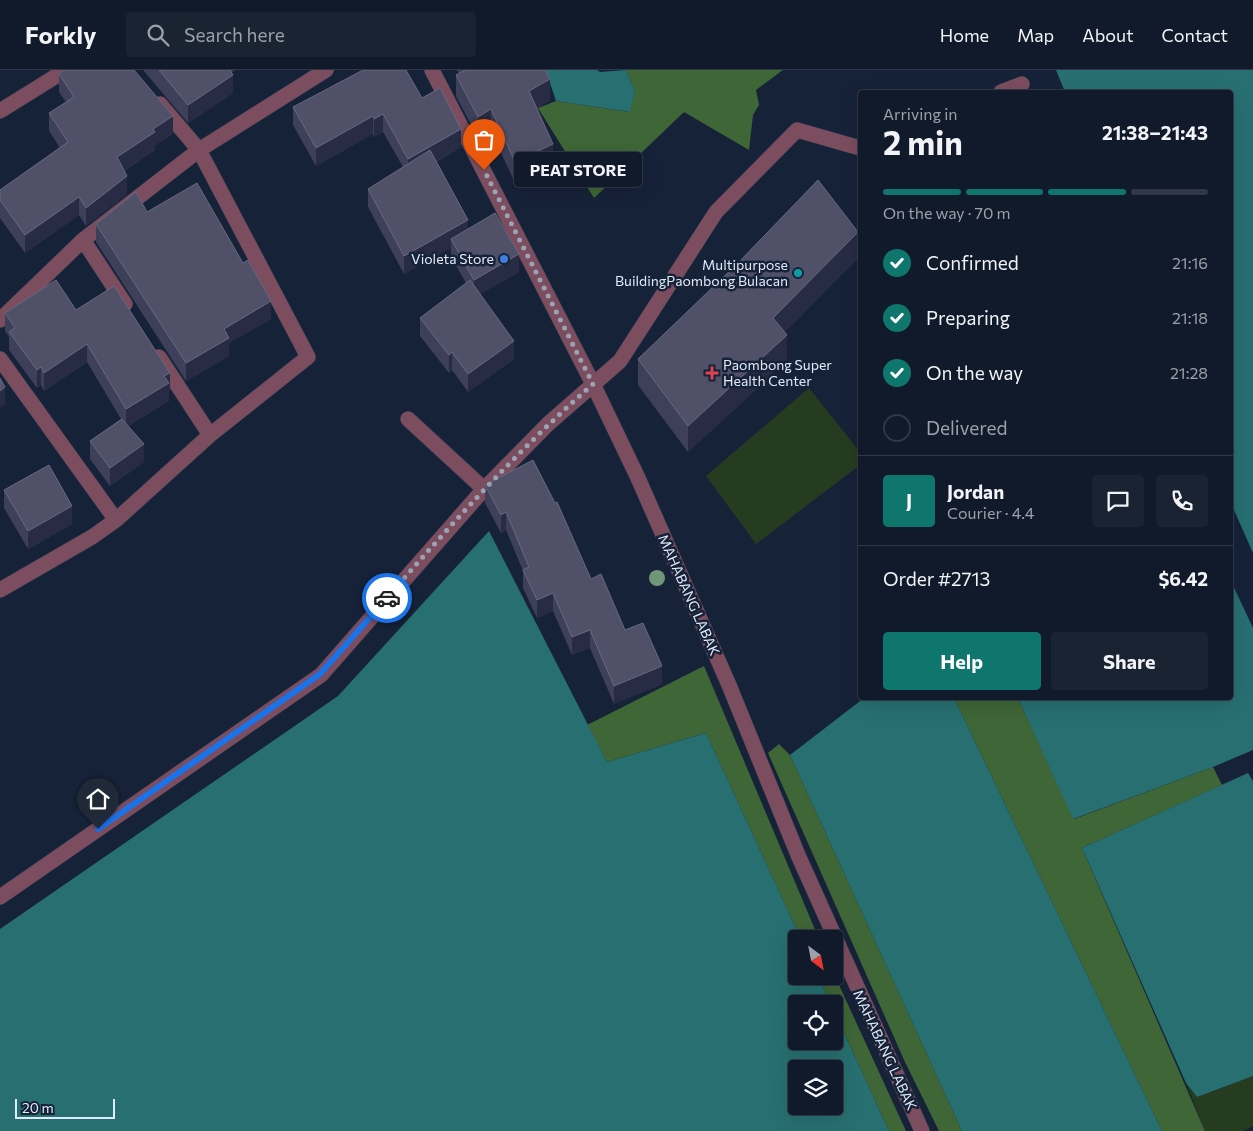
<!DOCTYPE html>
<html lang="en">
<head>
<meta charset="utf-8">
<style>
	body { margin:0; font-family:Commissioner,sans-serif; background:#192332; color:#f1f3f6; height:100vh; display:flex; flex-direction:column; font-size:19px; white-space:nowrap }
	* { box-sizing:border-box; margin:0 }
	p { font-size:16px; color:#9ca1a8 }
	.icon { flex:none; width:28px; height:28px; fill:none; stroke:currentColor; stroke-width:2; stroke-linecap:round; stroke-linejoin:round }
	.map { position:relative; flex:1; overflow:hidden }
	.drawer { position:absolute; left:858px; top:20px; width:375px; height:610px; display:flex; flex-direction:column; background:#101a2a; border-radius:5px; box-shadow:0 5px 20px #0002,0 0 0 1px #303847 }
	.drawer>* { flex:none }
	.needle { width:32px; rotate:148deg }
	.controls { position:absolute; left:788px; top:860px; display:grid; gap:10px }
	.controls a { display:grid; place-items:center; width:55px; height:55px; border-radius:5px; background:#101a2a; box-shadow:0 5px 20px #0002,0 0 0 1px #303847; font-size:25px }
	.scale { position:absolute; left:15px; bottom:12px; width:100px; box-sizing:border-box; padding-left:5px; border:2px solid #e1eaf9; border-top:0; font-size:14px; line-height:18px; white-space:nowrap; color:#e1eaf9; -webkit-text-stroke:4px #162238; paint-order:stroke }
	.pin { position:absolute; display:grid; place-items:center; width:42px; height:42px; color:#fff; margin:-51px -21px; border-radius:50% 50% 50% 0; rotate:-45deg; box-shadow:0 0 5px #0007 }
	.pin .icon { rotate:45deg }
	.courier { position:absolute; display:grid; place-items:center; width:50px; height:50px; margin:-25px; border:4px solid #1a73e8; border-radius:50%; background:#fff; color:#222; box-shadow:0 1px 6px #0007 }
	.bubble { position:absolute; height:35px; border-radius:5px; background:#101a2a; box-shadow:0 5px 20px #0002,0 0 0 1px #303847; font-size:16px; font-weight:700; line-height:35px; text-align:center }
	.headline em { font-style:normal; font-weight:700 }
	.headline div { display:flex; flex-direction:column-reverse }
	.headline { display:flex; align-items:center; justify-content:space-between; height:85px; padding:0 25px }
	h1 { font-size:32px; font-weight:700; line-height:38px }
	.bar { display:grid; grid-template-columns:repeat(4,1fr); gap:8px 5px; align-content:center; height:60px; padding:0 25px }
	.bar i { height:6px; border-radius:4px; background:#303847 }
	.bar .selected { background:#0f766e }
	.bar p { grid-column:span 4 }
	.line { display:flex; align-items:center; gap:12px; padding:0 25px; border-top:1px solid #303847 }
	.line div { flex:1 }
	.round { display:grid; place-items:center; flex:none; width:52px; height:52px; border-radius:5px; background:#192332 }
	ol { padding:0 25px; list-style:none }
	li { display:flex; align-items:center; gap:15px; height:55px }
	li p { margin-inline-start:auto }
	li .icon { padding:5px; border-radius:50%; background:#0f766e; color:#fff; stroke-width:4 }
	li:last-child { color:#9ca1a8 }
	li i { width:28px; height:28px; border:2px solid #303847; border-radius:50% }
	.action { display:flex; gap:10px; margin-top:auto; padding:10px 25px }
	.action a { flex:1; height:58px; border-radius:5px; background:#0f766e; color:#fff; font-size:20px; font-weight:700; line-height:58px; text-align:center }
	.action a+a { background:#192332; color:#f1f3f6 }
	header { display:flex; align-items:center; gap:30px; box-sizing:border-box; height:70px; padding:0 25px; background:#101a2a; border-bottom:1px solid #303847 }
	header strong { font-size:24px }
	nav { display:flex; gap:28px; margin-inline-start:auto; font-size:18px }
	.search { width:350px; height:45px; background:#192332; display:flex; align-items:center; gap:12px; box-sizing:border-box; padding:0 18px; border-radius:5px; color:#9ca1a8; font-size:19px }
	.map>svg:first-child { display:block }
	.green { fill:#263c20 }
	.forest { fill:#3f6636 }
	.water { fill:#286f71; fill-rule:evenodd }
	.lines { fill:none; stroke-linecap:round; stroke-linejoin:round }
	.minor-casing { stroke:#323e53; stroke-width:16 }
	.minor { stroke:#7c4d5e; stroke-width:15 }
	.tree { fill:#6f9676 }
	.wall { fill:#3e3f58 }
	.shaded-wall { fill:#272c44 }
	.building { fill:#505169; stroke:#666980 }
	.done { stroke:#9aa4b5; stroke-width:5; stroke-dasharray:0 9 }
	.route { stroke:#1a73e8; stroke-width:6 }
	.shop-dot { fill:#3f7fe0; stroke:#162238; stroke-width:2 }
	.culture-dot { fill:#0f9aa8; stroke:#162238; stroke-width:2 }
	.health-dot { fill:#e0444e; stroke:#162238; stroke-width:2 }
	.labels { text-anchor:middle; stroke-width:5; stroke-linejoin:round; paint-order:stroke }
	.poi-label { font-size:14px; fill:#e1eaf9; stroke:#162238; text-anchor:end }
	.street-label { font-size:14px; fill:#e1eaf9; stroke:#162238 }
</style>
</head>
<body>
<header>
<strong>Forkly</strong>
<div class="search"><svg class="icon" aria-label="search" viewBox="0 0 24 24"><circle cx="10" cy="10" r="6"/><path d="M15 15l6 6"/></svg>Search here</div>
<nav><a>Home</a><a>Map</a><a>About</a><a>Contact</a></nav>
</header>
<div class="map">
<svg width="1253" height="1061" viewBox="0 0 1253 1061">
	<rect width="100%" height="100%" fill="#162238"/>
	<!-- green -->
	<path class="green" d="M809,318L860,382V395L756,474L706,406Z
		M1253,1006V1056L1243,1061H1205L1186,1013L1197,1027Z"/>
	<!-- forest -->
	<path class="forest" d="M626,0H783L756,20L759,35L753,45L749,80L684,42L594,128L538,38L556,31L629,42L635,22Z
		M704,596L819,869H801L706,663L607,692L587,655Z
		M954,628H1018L1074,749L1213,697L1222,715L1082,778L1205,1061H1162Z
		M779,674L790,685L962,1061H939L905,992L768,683Z
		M834,904L906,1061H889L834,941V934H831L818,906H834Z"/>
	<!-- water -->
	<path class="water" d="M543,0H597L600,2L626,0L635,22L630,42L556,31L548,7Z
		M1056,0H1253V483L1230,431V22H1065Z
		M489,461L607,692L706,663L801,869H796V906H818L831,934H796V971H834V941L889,1061H0V859L338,626ZM796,999H834V1036H796Z
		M1230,509L1253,558V680L1213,697L1073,749L1018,628H1230Z
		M864,628H954L1162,1061H962L790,685Z
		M1248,703L1253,711V1006L1197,1027L1186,1013L1082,778Z"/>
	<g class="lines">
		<defs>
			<path id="minor" d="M432,0L593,314L638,408L729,615L798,785L922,1061
				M1001,22L1022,14
				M0,41L66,0
				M83,170L125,234
				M0,250L83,170L199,80L326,0
				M159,287L210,365
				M0,289L116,450
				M408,349L484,419
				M0,520L92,467L116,450L210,365L308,287L199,80L160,34
				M0,827L321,605L484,419L548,354L620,291L716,142L797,60L860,78"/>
		</defs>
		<!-- minor casing -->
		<use href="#minor" class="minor-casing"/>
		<!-- minor -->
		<use href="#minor" class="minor"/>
	</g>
	<!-- trees -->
	<circle class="tree" cx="657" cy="508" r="8"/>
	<!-- wall -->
	<path class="wall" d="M143,0H235L231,3L233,23L188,53Z
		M457,0H545L550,30L537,38L553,95L515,113L491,61L478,68L456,26V5L459,4Z
		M59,4L173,64L155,75V80L124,101L127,124L86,156L79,145L25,183L0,148V120L60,78L49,61V43L66,32L59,22Z
		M422,28L461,77L436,92L468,159L519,202L480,224L514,289L468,322L452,300L449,303L420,266V248L466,213L451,187V178L404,204L368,137V119L403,97L383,62L374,67L373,64L316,96L293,55V37Z
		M147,142L271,249L229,273V286L186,311L96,172V154Z
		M858,188L785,262L787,291L688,382L638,315V289Z
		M76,240L170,321H169V331L128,356L144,392L110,416L90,389V371L121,349L87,292L44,321L41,315L37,318L9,280V267L5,261V243Z
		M485,415L591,509L662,614L614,634L590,578L572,585L553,541L537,548L523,518V501L506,460L501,463L485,433Z
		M4,420L72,454L28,479L4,438Z"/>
	<!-- shaded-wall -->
	<path class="shaded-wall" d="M233,5V23L188,53V35Z
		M550,9V30L529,42V21Z
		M491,39V61L478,68V47Z
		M383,44V62L374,67V49Z
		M173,46V64L155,75V80L117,105V87L153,59Z
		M373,46V64L316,96V78Z
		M461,59V77L408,107V89Z
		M553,74V95L515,113V92Z
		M127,106V124L86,156V138Z
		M79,127V145L25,183V165Z
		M468,150V168L451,169V178L404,204V186Z
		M858,162V188L773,274V248Z
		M519,184V202L474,228V210Z
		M271,231V249L229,273V286L186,311V293L224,259Z
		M787,265V291L688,382V356Z
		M514,271V289L468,322V304Z
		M87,274V292L44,321V303Z
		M452,282V300L449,303V285Z
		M41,297V315L37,318V300Z
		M170,303V321H169V331L126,357V339L164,306Z
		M5,317V335L0,338V321Z
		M144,374V392L110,416V398Z
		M72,436V454L28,479V461Z
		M506,442V460L501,463V445Z
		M553,523V541L537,548V530Z
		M590,560V578L572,585V567Z
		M662,596V614L614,634V616Z"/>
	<!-- building -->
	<path class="building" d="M64,0H134L173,46L153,59L155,62L117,87L127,106L86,138L79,127L25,165L0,130V120L68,72L49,43L74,27L59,4Z
		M159,0H230L233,5L188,35Z
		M363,0H406L422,28L440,18L461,59L408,89L383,44L374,49L373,46L316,78L293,37Z
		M465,0H545L550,9L529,21L553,74L515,92L491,39L478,47L456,5Z
		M430,80L468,150L404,186L368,119Z
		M818,110L858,162L773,248L787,265L688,356L638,289L737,194Z
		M197,113L243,193L248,190L271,231L224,259L229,268L186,293L96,154L136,122L147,142Z
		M495,143L519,184L474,210L451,169Z
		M56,210L76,240L114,216L170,303L164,306L169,313L126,339L87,274L44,303L41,297L37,300L9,262L15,258L5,243Z
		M470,210L514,271L468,304L452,282L449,285L420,248Z
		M0,308L5,317L0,321Z
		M122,349L144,374L110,398L90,371Z
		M533,390L555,433L557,432L591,509L601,504L625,560L643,553L662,596L614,616L590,560L572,567L553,523L537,530L523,500L529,497L506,442L501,445L485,415Z
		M49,395L72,436L28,461L4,420Z"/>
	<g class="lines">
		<!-- done -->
		<path class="done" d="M387,528C452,453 518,380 593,314L484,100"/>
		<!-- route -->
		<path class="route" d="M98,759L320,604L387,528"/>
	</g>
	<!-- markers -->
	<circle class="shop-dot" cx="504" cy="189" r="5"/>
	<circle class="culture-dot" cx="798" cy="203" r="5"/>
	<path class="health-dot" d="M709.5 295.5h5v5h5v5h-5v5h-5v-5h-5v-5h5z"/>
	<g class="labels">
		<!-- poi labels -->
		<g class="poi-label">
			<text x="494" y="194">Violeta Store</text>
			<text x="788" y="200">Multipurpose<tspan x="788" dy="16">BuildingPaombong Bulacan</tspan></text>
			<text x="723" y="300" text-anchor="start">Paombong Super<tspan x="723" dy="16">Health Center</tspan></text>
		</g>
		<!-- street labels -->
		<g class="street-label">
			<text transform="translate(689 525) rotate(66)" y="5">MAHABANG LABAK</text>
			<text transform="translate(885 980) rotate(65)" y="5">MAHABANG LABAK</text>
		</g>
	</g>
</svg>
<div class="controls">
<a><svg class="needle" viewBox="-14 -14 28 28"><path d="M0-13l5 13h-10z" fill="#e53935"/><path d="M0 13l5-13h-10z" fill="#9ca1a8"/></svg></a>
<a><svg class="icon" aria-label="locate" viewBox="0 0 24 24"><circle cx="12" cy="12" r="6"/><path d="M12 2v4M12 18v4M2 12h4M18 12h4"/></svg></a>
<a><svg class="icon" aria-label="layers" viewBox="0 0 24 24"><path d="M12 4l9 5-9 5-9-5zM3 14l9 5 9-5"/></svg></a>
</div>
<div class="scale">20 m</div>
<div class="pin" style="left:484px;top:100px;background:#ea580c"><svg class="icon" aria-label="bag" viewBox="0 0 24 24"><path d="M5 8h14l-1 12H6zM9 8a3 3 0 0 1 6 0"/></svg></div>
<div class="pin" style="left:98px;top:759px;background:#1f2937"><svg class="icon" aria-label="home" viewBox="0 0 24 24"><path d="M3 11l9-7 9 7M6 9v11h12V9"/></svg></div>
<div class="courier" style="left:387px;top:528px"><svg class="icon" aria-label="car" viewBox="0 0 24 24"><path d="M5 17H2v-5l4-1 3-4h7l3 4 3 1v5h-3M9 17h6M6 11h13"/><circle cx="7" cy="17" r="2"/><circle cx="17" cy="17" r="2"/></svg></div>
<div class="bubble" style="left:514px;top:82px;width:128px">PEAT STORE</div>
<section class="drawer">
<div class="headline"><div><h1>2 min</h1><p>Arriving in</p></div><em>21:38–21:43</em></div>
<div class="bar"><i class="selected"></i><i class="selected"></i><i class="selected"></i><i></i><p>On the way · 70 m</p></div>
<ol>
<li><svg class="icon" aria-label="check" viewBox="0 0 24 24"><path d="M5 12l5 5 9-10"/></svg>Confirmed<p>21:16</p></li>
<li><svg class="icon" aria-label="check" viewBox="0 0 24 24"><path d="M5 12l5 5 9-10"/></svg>Preparing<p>21:18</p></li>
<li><svg class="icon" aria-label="check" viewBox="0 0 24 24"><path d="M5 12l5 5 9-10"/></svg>On the way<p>21:28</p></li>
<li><i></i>Delivered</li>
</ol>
<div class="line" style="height:90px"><b class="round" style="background:#0f766e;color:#fff">J</b><div><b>Jordan</b><p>Courier · 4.4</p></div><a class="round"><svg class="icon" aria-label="chat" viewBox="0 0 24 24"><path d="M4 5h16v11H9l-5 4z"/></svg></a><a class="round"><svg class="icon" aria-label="phone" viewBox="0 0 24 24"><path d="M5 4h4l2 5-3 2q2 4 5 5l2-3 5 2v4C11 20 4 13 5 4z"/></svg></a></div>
<div class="line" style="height:65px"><div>Order #2713</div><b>$6.42</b></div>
<div class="action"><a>Help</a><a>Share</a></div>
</section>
</div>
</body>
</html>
